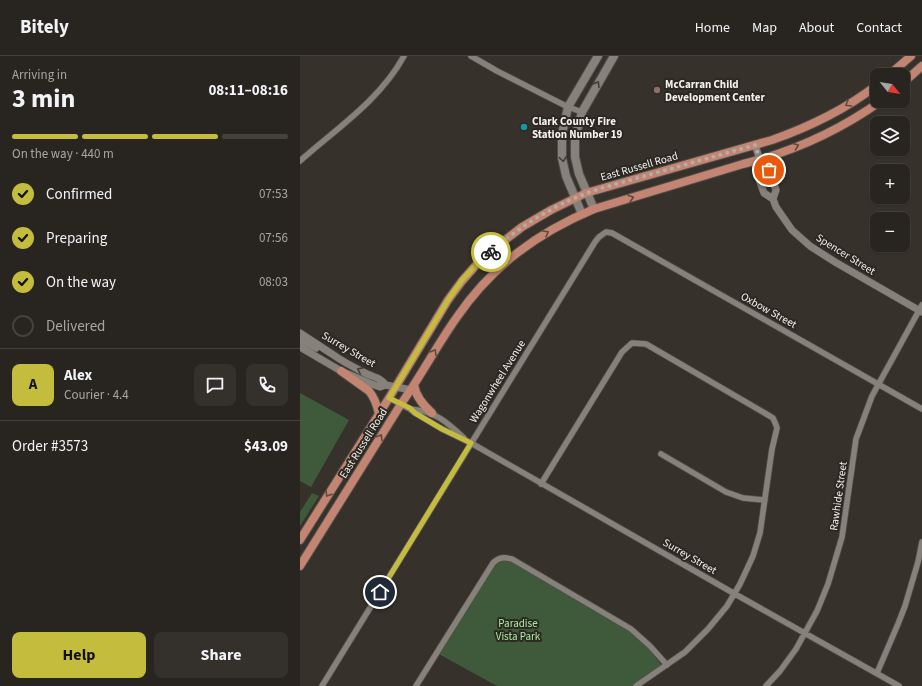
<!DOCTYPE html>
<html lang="en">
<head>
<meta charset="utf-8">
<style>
	body { margin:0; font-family:"Source Sans 3",sans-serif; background:#34312d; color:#f1f3f6; height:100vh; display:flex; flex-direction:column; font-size:15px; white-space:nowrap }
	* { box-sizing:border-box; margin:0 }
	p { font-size:13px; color:#a5a5a5 }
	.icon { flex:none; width:22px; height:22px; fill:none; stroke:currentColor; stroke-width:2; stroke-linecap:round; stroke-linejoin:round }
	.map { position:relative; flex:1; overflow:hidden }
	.details { display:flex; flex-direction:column; background:#282520; width:300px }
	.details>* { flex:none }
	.needle { width:26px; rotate:120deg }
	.buttons { position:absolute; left:570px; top:12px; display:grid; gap:8px }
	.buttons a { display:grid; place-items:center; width:40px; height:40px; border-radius:8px; background:#282520; box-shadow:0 1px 3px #0004,0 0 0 1px #44423e; font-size:20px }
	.pin { position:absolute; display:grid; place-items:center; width:34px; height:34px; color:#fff; margin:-17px; border:2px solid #fff; border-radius:50%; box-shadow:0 1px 4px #0007 }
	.courier { position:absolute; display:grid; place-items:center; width:40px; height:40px; margin:-20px; border:3px solid #c4bc3d; border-radius:50%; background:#fff; color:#222; box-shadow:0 1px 5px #0007 }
	.overview em { font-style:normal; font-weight:700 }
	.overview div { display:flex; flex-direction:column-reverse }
	.overview { display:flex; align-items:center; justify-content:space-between; height:68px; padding:0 12px }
	h1 { font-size:26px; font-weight:700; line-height:30px }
	.bar { display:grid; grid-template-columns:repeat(4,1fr); gap:6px 4px; align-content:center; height:48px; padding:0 12px }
	.bar i { height:5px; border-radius:3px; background:#44423e }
	.bar .selected { background:#c4bc3d }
	.bar p { grid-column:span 4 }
	.line { display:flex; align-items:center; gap:10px; padding:0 12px; border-top:1px solid #44423e }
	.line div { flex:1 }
	.round { display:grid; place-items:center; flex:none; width:42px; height:42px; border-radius:8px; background:#34312d }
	ol { padding:0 12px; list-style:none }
	li { display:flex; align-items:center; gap:12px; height:44px }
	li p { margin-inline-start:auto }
	li .icon { padding:4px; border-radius:50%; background:#c4bc3d; color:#111; stroke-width:4 }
	li:last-child { color:#a5a5a5 }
	li i { width:22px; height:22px; border:2px solid #44423e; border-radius:50% }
	.action { display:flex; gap:8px; margin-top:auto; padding:8px 12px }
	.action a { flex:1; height:46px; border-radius:8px; background:#c4bc3d; color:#111; font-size:16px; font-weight:700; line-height:46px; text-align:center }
	.action a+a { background:#34312d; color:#f1f3f6 }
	header { display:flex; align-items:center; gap:24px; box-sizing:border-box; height:56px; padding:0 20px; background:#282520; border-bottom:1px solid #44423e }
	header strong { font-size:19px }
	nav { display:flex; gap:22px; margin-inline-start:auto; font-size:14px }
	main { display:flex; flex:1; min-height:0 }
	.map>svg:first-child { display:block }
	.green { fill:#3e5a3a }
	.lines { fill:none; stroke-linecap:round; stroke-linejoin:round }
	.minor-casing { stroke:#514d48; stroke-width:7 }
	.tertiary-casing { stroke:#514d48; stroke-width:8 }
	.secondary-casing { stroke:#514d48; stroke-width:10 }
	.primary-casing { stroke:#514d48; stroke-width:10 }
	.minor { stroke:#86817a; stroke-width:5.5 }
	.tertiary { stroke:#86817a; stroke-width:7 }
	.secondary { stroke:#86817a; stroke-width:8 }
	.primary { stroke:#c38572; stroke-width:8 }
	.oneway { stroke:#423e38 }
	.oneway2 { stroke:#61493e }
	.done { stroke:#b2aea9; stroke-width:4; stroke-dasharray:0 7.2 }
	.route { stroke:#c4bc3d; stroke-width:5 }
	.education-dot { fill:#8d6e63; stroke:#2c2822; stroke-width:1.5 }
	.culture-dot { fill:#0f9aa8; stroke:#2c2822; stroke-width:1.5 }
	.labels { text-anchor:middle; stroke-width:4; stroke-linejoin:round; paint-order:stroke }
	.poi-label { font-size:11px; font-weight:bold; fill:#f4f1ed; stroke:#2c2822; text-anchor:start }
	.street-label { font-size:11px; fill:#f4f1ed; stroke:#2c2822 }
	.park-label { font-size:11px; fill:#aaeca0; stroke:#2c2822 }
</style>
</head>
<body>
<header>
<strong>Bitely</strong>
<nav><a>Home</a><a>Map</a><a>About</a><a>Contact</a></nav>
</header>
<main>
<section class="details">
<div class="overview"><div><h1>3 min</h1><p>Arriving in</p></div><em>08:11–08:16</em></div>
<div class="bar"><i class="selected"></i><i class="selected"></i><i class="selected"></i><i></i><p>On the way · 440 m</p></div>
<ol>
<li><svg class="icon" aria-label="check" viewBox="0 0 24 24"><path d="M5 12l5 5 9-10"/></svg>Confirmed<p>07:53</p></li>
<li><svg class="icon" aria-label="check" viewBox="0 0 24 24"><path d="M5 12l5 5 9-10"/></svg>Preparing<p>07:56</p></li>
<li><svg class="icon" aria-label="check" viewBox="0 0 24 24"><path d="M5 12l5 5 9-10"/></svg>On the way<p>08:03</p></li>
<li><i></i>Delivered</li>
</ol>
<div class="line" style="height:72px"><b class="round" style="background:#c4bc3d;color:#111">A</b><div><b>Alex</b><p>Courier · 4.4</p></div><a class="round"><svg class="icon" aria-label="chat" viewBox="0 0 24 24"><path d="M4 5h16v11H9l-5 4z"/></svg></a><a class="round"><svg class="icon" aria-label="phone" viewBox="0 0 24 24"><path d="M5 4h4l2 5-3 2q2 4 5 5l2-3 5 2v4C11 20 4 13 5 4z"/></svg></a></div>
<div class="line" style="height:52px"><div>Order #3573</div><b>$43.09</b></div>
<div class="action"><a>Help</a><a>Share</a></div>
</section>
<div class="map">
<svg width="622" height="630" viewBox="0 0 622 630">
	<rect width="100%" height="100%" fill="#36312b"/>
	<!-- green -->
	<path class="green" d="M0,337L49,364L11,431L0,425Z
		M12,437L19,440L0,470V456Z
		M205,502L314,564L344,587L363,611L336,630H197L137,597L194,505Z"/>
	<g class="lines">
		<defs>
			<path id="minor" d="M171,0L197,15L268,51L282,56
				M0,105C37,72 80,44 104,0
				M89,342L110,353L115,357L142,373L171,387L435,538L599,630
				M110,353C135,355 147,366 164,382
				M361,398L426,436L443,442L465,444
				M241,428L322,296L332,287L346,288L468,359L473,362L476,369L477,372L472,393L460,477L453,500L440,528L427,550L408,573L385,596L336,630
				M577,617L598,568L605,550L618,506L622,486
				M22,630L295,186L299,181L306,176L312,177L622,353
				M116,630L193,507C199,501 204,501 212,503L331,573L350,590L367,609
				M466,630L480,615L496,593L517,555L528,528L542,481L556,383L572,340L622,249"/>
			<path id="tertiary" d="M455,89L460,104L468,111L476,134L473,143
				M460,104L456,115L464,137L473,143L476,151L492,174L510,190L535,206L622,256
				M0,277C11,284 21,291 32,298C43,306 55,312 67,318C76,322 79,321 86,329
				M0,283L16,292
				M0,291L41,315L69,327L80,331L86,329L111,334"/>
			<path id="secondary" d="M294,153L279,118L275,101V82L282,56L314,0
				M282,158L266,120L262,102V78L268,51L298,0"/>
			<path id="primary" d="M589,19L611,0
				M603,27L622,10
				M41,315L69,335C75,342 77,349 79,358
				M114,329C116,341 123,349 132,357
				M0,484L89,342L148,244L162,225L177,208L200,188L222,171L251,154L286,137L472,84C509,71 546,53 577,29
				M0,510L101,348C121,320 137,289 157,261C192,210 237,177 294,153L443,108C492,96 540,74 581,45"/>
		</defs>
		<!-- minor casing -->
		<use href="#minor" class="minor-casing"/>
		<!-- tertiary casing -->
		<use href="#tertiary" class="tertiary-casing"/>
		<!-- secondary casing -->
		<use href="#secondary" class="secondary-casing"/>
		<!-- primary casing -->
		<use href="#primary" class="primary-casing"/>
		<!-- minor -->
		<use href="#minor" class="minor"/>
		<!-- tertiary -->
		<use href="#tertiary" class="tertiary"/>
		<!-- secondary -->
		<use href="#secondary" class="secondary"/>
		<!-- primary -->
		<use href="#primary" class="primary"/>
	</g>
	<!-- one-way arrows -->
	<defs><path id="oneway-chevron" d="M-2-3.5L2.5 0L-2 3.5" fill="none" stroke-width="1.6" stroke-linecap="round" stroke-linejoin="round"/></defs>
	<g class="oneway">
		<use href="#oneway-chevron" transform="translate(297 28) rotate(-60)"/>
		<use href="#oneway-chevron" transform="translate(263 103) rotate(82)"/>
		<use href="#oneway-chevron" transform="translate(60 314) rotate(-154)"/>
	</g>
	<g class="oneway2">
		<use href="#oneway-chevron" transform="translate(548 48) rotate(150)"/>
		<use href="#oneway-chevron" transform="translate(496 90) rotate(-21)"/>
		<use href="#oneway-chevron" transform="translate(331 142) rotate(-17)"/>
		<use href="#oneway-chevron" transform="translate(246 177) rotate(-30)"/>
		<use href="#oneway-chevron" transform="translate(134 296) rotate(-59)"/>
		<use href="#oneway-chevron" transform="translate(80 381) rotate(-58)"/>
		<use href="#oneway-chevron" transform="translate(28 438) rotate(122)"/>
	</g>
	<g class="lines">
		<!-- done -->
		<path class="done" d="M191,196C223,167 261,145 302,132L455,89L460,104L468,111L469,114"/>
		<!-- route -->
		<path class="route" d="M80,536L171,387L142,373L115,357L110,352L89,342L148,244L162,224L177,208L191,196"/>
	</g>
	<!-- markers -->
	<circle class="education-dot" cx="357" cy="34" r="4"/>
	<circle class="culture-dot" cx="224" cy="71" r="4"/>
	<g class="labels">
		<!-- poi labels -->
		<g class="poi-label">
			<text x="365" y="32">McCarran Child<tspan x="365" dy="13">Development Center</tspan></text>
			<text x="232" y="69">Clark County Fire<tspan x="232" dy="13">Station Number 19</tspan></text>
		</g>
		<!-- street labels -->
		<g class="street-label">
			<text transform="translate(339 110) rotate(-16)" y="4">East Russell Road</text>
			<text transform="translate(546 198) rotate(32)" y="4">Spencer Street</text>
			<text transform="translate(469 254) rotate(29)" y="4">Oxbow Street</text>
			<text transform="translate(49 293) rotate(30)" y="4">Surrey Street</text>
			<text transform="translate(197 325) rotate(-58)" y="4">Wagonwheel Avenue</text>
			<text transform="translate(63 387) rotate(-58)" y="4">East Russell Road</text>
			<text transform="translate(538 440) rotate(-82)" y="4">Rawhide Street</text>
			<text transform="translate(390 500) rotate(30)" y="4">Surrey Street</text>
		</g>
		<!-- park labels -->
		<g class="park-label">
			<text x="218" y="571">Paradise<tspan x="218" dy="13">Vista Park</tspan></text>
		</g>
	</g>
</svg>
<div class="buttons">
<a><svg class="needle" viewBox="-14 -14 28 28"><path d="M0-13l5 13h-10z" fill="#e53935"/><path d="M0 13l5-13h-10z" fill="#a5a5a5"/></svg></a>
<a><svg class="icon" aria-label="layers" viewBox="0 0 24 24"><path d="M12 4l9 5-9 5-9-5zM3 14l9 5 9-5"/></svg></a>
<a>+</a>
<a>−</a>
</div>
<div class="pin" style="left:469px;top:114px;background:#ea580c"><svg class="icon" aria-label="bag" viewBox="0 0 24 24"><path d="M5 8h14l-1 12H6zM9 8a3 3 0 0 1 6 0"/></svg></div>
<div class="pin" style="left:80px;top:536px;background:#1f2937"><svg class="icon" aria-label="home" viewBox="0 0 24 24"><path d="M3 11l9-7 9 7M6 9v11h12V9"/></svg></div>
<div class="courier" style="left:191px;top:196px"><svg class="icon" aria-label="bike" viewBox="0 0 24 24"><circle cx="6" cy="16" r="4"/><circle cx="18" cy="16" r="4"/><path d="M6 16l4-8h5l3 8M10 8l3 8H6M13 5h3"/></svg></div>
</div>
</main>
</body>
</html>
